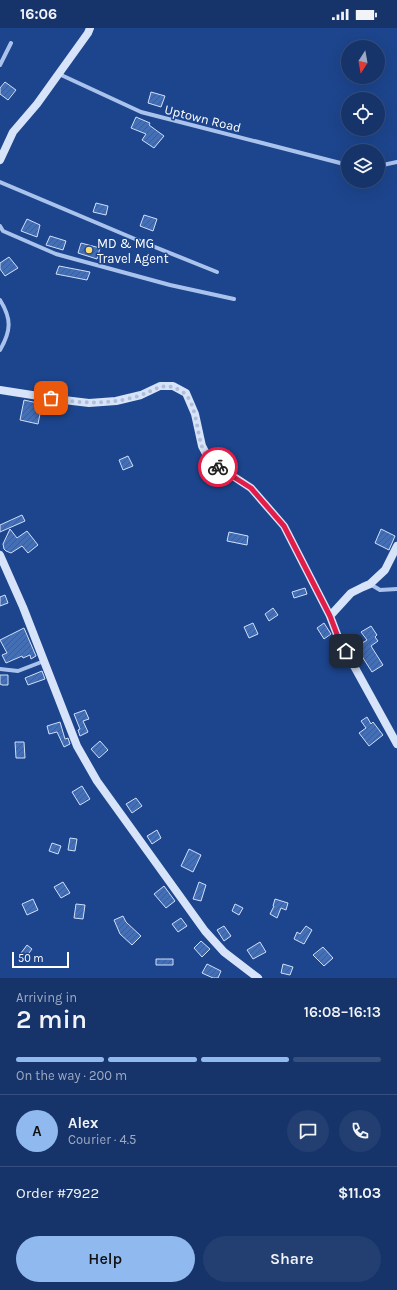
<!DOCTYPE html>
<html lang="en">
<head>
<meta charset="utf-8">
<style>
	body { margin:0; font-family:Karla,sans-serif; background:#233f72; color:#f1f3f6; height:100vh; display:flex; flex-direction:column; font-size:15px; white-space:nowrap }
	* { box-sizing:border-box; margin:0 }
	p { font-size:13px; color:#9eaac1 }
	.icon { flex:none; width:22px; height:22px; fill:none; stroke:currentColor; stroke-width:2; stroke-linecap:round; stroke-linejoin:round }
	.map { position:relative; height:950px; overflow:hidden }
	.side { display:flex; flex-direction:column; background:#16346a; flex:1 }
	.side>* { flex:none }
	.needle { width:26px; rotate:191deg }
	.tools { position:absolute; left:341px; top:12px; display:grid; gap:8px }
	.tools a { display:grid; place-items:center; width:44px; height:44px; border-radius:50%; background:#16346a; box-shadow:0 4px 16px #0002,0 0 0 1px #354f7e; font-size:20px }
	.scale { position:absolute; left:12px; bottom:10px; width:57px; box-sizing:border-box; padding-left:4px; border:2px solid #fff; border-top:0; font-size:11px; line-height:14px; white-space:nowrap; color:#fff; -webkit-text-stroke:3px #1d458d; paint-order:stroke }
	.pin { position:absolute; display:grid; place-items:center; width:34px; height:34px; color:#fff; margin:-17px; border-radius:8px; box-shadow:0 2px 6px #0006 }
	.courier { position:absolute; display:grid; place-items:center; width:40px; height:40px; margin:-20px; border:3px solid #e11d48; border-radius:50%; background:#fff; color:#222; box-shadow:0 1px 5px #0007 }
	.head em { font-style:normal; font-weight:600 }
	.head div { display:flex; flex-direction:column-reverse }
	.head { display:flex; align-items:center; justify-content:space-between; height:68px; padding:0 16px }
	h1 { font-size:26px; font-weight:600; line-height:30px }
	.bar { display:grid; grid-template-columns:repeat(4,1fr); gap:6px 4px; align-content:center; height:48px; padding:0 16px }
	.bar i { height:5px; border-radius:3px; background:#354f7e }
	.bar .on { background:#90b9f0 }
	.bar p { grid-column:span 4 }
	.line { display:flex; align-items:center; gap:10px; padding:0 16px; border-top:1px solid #354f7e }
	.line div { flex:1 }
	.round { display:grid; place-items:center; flex:none; width:42px; height:42px; border-radius:21px; background:#233f72 }
	.button { display:flex; gap:8px; margin-top:auto; padding:8px 16px }
	.button a { flex:1; height:46px; border-radius:24px; background:#90b9f0; color:#111; font-size:16px; font-weight:600; line-height:46px; text-align:center }
	.button a+a { background:#233f72; color:#f1f3f6 }
	.status { display:flex; justify-content:space-between; align-items:center; height:28px; padding:0 20px; background:#16346a; direction:ltr }
	.status svg { height:11px; fill:currentColor }
	.map>svg:first-child { display:block }
	.building { fill:url(#building-hatch); stroke:#d0dff9 }
	.lines { fill:none; stroke-linecap:round; stroke-linejoin:round }
	.street { stroke:#aac3ed; stroke-width:4 }
	.secondary { stroke:#d7e3f9; stroke-width:8 }
	.done { stroke:#b0bed7; stroke-width:4; stroke-dasharray:0 7.2 }
	.route { stroke:#e11d48; stroke-width:5 }
	.poi-dot { fill:#fcdd69; stroke:#1d458d; stroke-width:1.5 }
	.labels { text-anchor:middle; stroke-width:3; stroke-linejoin:round; paint-order:stroke }
	.street-label { font-size:13px; fill:#fff; stroke:#1d458d }
	.poi-label { font-size:13px; fill:#fff; stroke:#1d458d; text-anchor:start }
</style>
</head>
<body>
<div class="status"><b>16:06</b><svg viewBox="0 0 49 12"><path d="M0 12V9h3v3zM5 12V6h3v6zM10 12V3h3v9zM15 12V0h3v12zM26 1h20v11H26zM47 4h2v5h-2z"/></svg></div>
<div class="map">
<svg width="397" height="950" viewBox="0 0 397 950">
	<defs>
		<pattern id="building-hatch" width="6" height="6" patternUnits="userSpaceOnUse"><rect width="6" height="6" fill="#456fb5"/><path d="M-1 1l2-2M0 6l6-6M5 7l2-2" fill="none" stroke="#495c7b"/></pattern>
	</defs>
	<rect width="100%" height="100%" fill="#1d458d"/>
	<!-- building -->
	<path class="building" d="M5,54L16,62L8,72L0,66V60Z
		M151,64L165,68L161,79L148,75Z
		M136,89L150,95L149,97L164,108L154,120L142,112L146,106L131,100Z
		M96,175L108,178L106,187L93,184Z
		M144,187L157,191L153,203L140,198Z
		M27,191L40,197L37,209L21,203Z
		M50,208L66,213L63,222L46,217Z
		M81,215L100,220L97,231L78,225Z
		M9,229L18,240L5,248L0,241V235Z
		M59,238L90,244L87,252L56,246Z
		M24,372L42,376L38,396L20,392Z
		M128,428L133,438L123,442L119,432Z
		M22,487L25,493L0,504V497Z
		M10,501L17,510L27,503L38,517L28,525L22,518L11,525L6,523L4,521L3,516Z
		M381,501L395,508L389,522L375,515Z
		M229,504L248,508L247,517L227,513Z
		M305,560L307,566L294,570L292,564Z
		M5,567L8,575L0,578V569Z
		M273,580L278,587L269,593L265,586Z
		M253,595L258,606L249,610L244,599Z
		M324,595L331,606L324,611L317,600Z
		M371,598L377,607L375,609L378,613L371,618L383,637L372,644L356,619L367,612L361,604Z
		M24,600L36,628L31,631L30,627L23,630L22,628L6,635L2,627L7,625L0,612Z
		M42,643L45,651L28,657L25,650Z
		M0,647H8V657H2L0,656Z
		M85,682L89,691L83,693L88,704L80,708L78,702L80,701L74,686Z
		M367,689L371,696L373,694L383,707L369,718L359,705L366,700L361,693Z
		M60,694L65,711L68,710L70,716L64,719L57,704L49,706L47,698Z
		M100,713L108,722L99,730L91,721Z
		M15,714H24L25,730H16Z
		M82,758L90,771L80,777L72,764Z
		M136,770L142,778L132,785L126,776Z
		M157,802L161,810L152,816L147,808Z
		M70,810L77,811L75,823L68,822Z
		M52,815L61,818L58,826L49,823Z
		M189,821L201,827L193,844L181,838Z
		M63,854L70,865L61,870L54,859Z
		M199,854L206,857L201,873L193,871Z
		M164,858L175,873L166,880L154,866Z
		M33,871L38,882L27,887L22,876Z
		M275,871L288,875L286,882L281,880L277,890L270,886L274,878H273Z
		M76,876L85,877L83,891L74,890Z
		M235,876L243,880L239,887L232,883Z
		M123,888L126,894L141,908L132,917L120,906L114,892Z
		M181,890L187,898L178,904L172,896Z
		M224,898L231,908L224,913L217,902Z
		M306,898L312,902L304,916L294,911L297,904L300,906Z
		M201,913L210,921L202,929L194,920Z
		M260,914L266,924L253,931L247,922Z
		M27,917L32,921L26,929L21,925Z
		M323,919L333,930L324,938L313,927Z
		M156,931H173V937H156Z
		M207,936L221,943L218,950H213L202,945Z
		M283,936L293,939L290,947L281,945Z"/>
	<g class="lines">
		<!-- street -->
		<path class="street" d="M0,37L11,15
			M59,46L141,84L348,137
			M378,138L397,134
			M0,154L135,211L217,244
			M0,198L3,203L56,226L170,257L234,271
			M0,272C12,291 11,303 0,322
			M370,556L380,562L397,561
			M0,641L18,643L44,633"/>
		<!-- secondary -->
		<path class="secondary" d="M0,132L13,104L37,76L88,5L90,0
			M0,362L64,372L89,375L116,373L141,367L160,358H173L186,365L195,386L202,418L210,433L251,460L284,498L330,588L338,609L397,716
			M0,527L23,579L77,718L97,753L205,903L224,924L258,950
			M330,588L351,565L363,559L370,556L385,542L397,518"/>
	</g>
	<g class="lines">
		<!-- done -->
		<path class="done" d="M51,370C73,374 93,376 115,373C123,372 133,370 141,367C157,361 164,353 181,363C201,374 194,420 211,434C213,436 216,437 218,439"/>
		<!-- route -->
		<path class="route" d="M218,439L251,460L284,498L330,588L338,609L346,623"/>
	</g>
	<!-- markers -->
	<circle class="poi-dot" cx="89" cy="222" r="4"/>
	<g class="labels">
		<!-- street labels -->
		<g class="street-label">
			<text transform="translate(203 90) rotate(14)" y="5">Uptown Road</text>
		</g>
		<!-- poi labels -->
		<g class="poi-label">
			<text x="97" y="220">MD &amp; MG<tspan x="97" dy="15">Travel Agent</tspan></text>
		</g>
	</g>
</svg>
<div class="tools">
<a><svg class="needle" viewBox="-14 -14 28 28"><path d="M0-13l5 13h-10z" fill="#e53935"/><path d="M0 13l5-13h-10z" fill="#9eaac1"/></svg></a>
<a><svg class="icon" aria-label="locate" viewBox="0 0 24 24"><circle cx="12" cy="12" r="6"/><path d="M12 2v4M12 18v4M2 12h4M18 12h4"/></svg></a>
<a><svg class="icon" aria-label="layers" viewBox="0 0 24 24"><path d="M12 4l9 5-9 5-9-5zM3 14l9 5 9-5"/></svg></a>
</div>
<div class="scale">50 m</div>
<div class="pin" style="left:51px;top:370px;background:#ea580c"><svg class="icon" aria-label="bag" viewBox="0 0 24 24"><path d="M5 8h14l-1 12H6zM9 8a3 3 0 0 1 6 0"/></svg></div>
<div class="pin" style="left:346px;top:623px;background:#1f2937"><svg class="icon" aria-label="home" viewBox="0 0 24 24"><path d="M3 11l9-7 9 7M6 9v11h12V9"/></svg></div>
<div class="courier" style="left:218px;top:439px"><svg class="icon" aria-label="bike" viewBox="0 0 24 24"><circle cx="6" cy="16" r="4"/><circle cx="18" cy="16" r="4"/><path d="M6 16l4-8h5l3 8M10 8l3 8H6M13 5h3"/></svg></div>
</div>
<section class="side">
<div class="head"><div><h1>2 min</h1><p>Arriving in</p></div><em>16:08–16:13</em></div>
<div class="bar"><i class="on"></i><i class="on"></i><i class="on"></i><i></i><p>On the way · 200 m</p></div>
<div class="line" style="height:72px"><b class="round" style="background:#90b9f0;color:#111">A</b><div><b>Alex</b><p>Courier · 4.5</p></div><a class="round"><svg class="icon" aria-label="chat" viewBox="0 0 24 24"><path d="M4 5h16v11H9l-5 4z"/></svg></a><a class="round"><svg class="icon" aria-label="phone" viewBox="0 0 24 24"><path d="M5 4h4l2 5-3 2q2 4 5 5l2-3 5 2v4C11 20 4 13 5 4z"/></svg></a></div>
<div class="line" style="height:52px"><div>Order #7922</div><b>$11.03</b></div>
<div class="button"><a>Help</a><a>Share</a></div>
</section>
</body>
</html>
